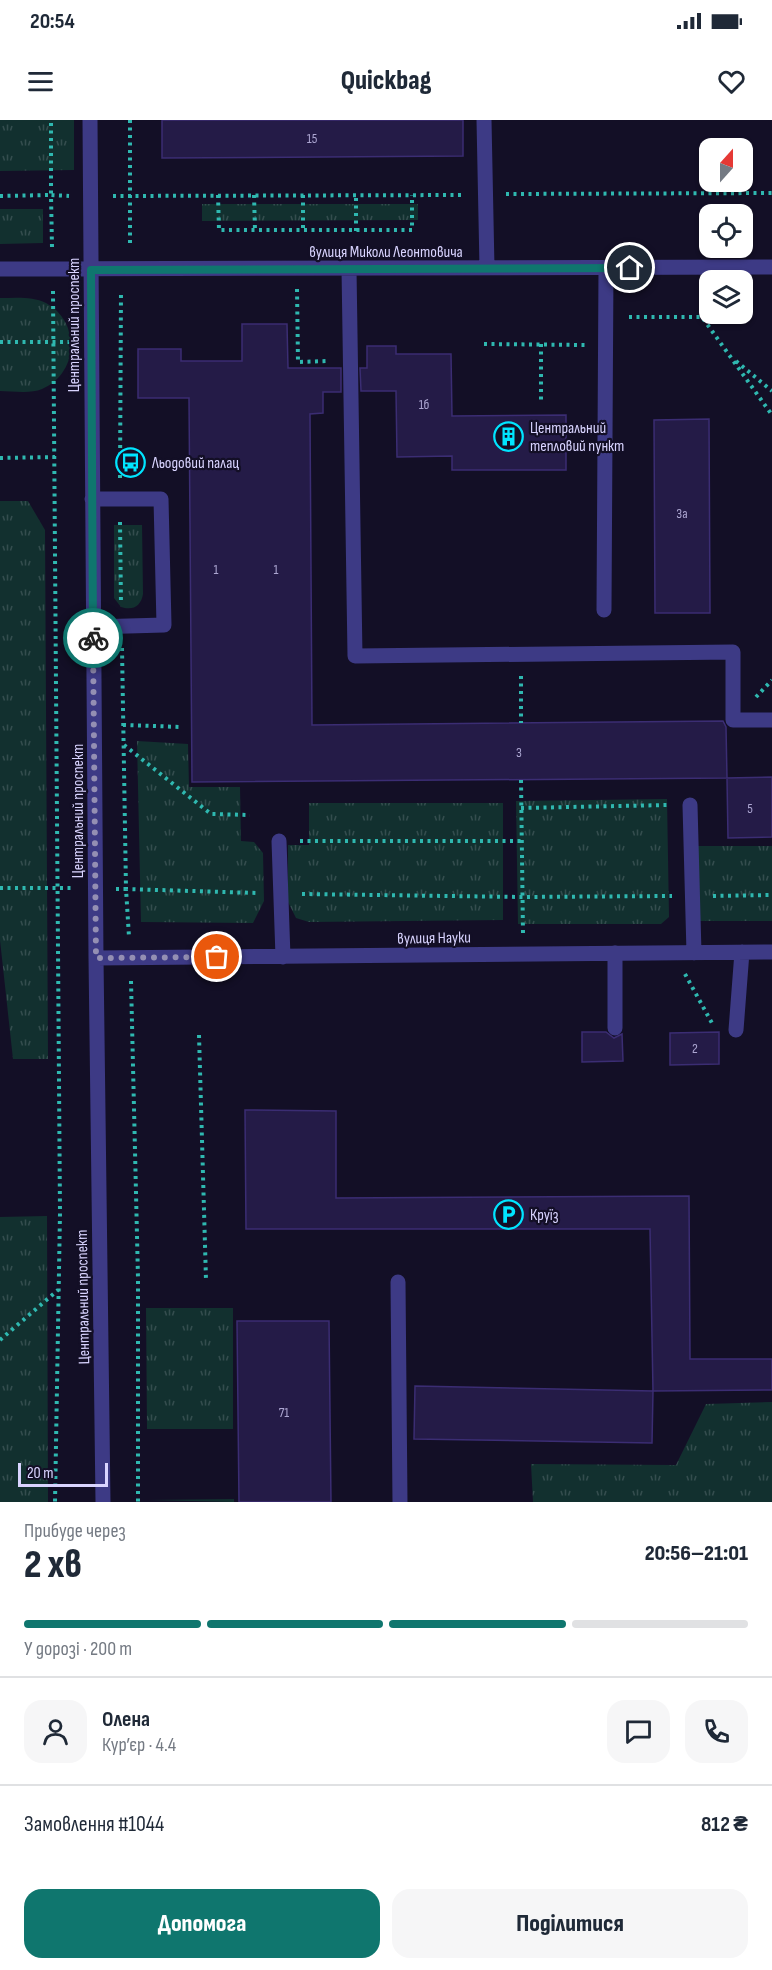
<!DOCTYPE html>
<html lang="uk">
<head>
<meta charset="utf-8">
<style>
	body { margin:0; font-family:"Sofia Sans Condensed",sans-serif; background:#f6f6f7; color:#1f2937; height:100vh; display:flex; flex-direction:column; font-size:22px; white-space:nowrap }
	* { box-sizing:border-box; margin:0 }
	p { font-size:20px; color:#747a83 }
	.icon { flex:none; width:33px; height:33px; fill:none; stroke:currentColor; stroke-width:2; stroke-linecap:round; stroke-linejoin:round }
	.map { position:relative; height:1382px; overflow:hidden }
	.sheet { display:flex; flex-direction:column; background:#fff; flex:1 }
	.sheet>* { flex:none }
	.needle { width:39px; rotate:21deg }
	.controls { position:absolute; left:699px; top:18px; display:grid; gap:12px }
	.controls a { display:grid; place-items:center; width:54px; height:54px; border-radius:12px; background:#fff; box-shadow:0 2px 4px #0004; font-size:30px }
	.scale { position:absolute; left:18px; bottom:15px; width:90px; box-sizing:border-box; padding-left:6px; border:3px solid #d9d4ff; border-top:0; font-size:16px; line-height:21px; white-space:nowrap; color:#d9d4ff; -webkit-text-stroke:4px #130f26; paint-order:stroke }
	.pin { position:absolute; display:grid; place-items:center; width:51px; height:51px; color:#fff; margin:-26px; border:3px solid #fff; border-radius:50%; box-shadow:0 2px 6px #0007 }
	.courier { position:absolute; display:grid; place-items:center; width:60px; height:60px; margin:-30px; border:4px solid #0f766e; border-radius:50%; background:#fff; color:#222; box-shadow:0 2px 8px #0007 }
	.summary em { font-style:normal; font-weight:800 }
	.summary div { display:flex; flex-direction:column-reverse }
	.summary { display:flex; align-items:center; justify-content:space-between; height:102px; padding:0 24px }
	h1 { font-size:39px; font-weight:800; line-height:45px }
	.bar { display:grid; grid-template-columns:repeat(4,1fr); gap:9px 6px; align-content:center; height:72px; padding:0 24px }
	.bar i { height:8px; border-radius:4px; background:#e0e1e3 }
	.bar .active { background:#0f766e }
	.bar p { grid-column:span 4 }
	.line { display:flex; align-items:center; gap:15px; padding:0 24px; border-top:2px solid #e0e1e3 }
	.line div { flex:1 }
	.round { display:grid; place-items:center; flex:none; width:63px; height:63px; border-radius:18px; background:#f6f6f7 }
	.primary-button { display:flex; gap:12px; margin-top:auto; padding:12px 24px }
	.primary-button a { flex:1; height:69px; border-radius:18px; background:#0f766e; color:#fff; font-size:24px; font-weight:800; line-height:69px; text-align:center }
	.primary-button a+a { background:#f6f6f7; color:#1f2937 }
	.status { display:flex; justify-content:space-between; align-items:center; height:42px; padding:0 30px; background:#fff; direction:ltr }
	.status svg { height:16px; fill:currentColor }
	header { display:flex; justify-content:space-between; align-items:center; height:78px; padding:0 24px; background:#fff; font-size:27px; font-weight:800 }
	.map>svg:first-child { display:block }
	.grass { fill:url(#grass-tufts) }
	.building { fill:#241b47; stroke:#3b2d73; stroke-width:1.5 }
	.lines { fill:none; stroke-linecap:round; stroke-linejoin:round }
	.path { stroke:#2fb8b0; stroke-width:4; stroke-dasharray:3 4.5; stroke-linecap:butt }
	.minor { stroke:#3d3a85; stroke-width:15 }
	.done { stroke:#948fb3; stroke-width:6; stroke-dasharray:0 10.8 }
	.route { stroke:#0f766e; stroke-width:8 }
	.labels { text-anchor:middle; stroke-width:4.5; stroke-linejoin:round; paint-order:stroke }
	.number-label { font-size:14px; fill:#aca6d1 }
	.street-label { font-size:16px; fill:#d9d4ff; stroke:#130f26 }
	.poi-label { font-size:16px; fill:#d9d4ff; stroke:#130f26; text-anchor:start }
</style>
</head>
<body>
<div class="status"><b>20:54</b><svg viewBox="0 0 49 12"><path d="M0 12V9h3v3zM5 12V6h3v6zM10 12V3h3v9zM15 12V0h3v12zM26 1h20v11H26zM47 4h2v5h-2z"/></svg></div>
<header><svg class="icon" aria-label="menu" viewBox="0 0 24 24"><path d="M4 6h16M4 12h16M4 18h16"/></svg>Quickbag<svg class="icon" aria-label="heart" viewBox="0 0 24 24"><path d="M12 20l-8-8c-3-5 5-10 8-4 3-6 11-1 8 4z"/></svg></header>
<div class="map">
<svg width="772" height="1382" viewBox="0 0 772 1382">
	<defs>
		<pattern id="grass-tufts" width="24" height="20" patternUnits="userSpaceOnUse" patternTransform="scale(1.5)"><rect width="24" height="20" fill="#12302f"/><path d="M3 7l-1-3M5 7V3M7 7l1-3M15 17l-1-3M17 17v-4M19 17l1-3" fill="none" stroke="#344d4e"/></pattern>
	</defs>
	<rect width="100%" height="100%" fill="#130f26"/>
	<!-- grass -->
	<path class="grass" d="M0,0H74V50L0,51Z
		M202,84H418V100L202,101Z
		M0,89H43V123L0,124Z
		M0,178C15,178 32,176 46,183C81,202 79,253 42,269C30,274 13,271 0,271Z
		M0,381H28L45,410L48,939H13L0,820Z
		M114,405H142L143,474C141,486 133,491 121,487L114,478Z
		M137,621L188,624L189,667H240L241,721L254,722L263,733L264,781L253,803L141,802Z
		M667,679L669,797L661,804H518L516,681Z
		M309,683H503V800L309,802L296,798L288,782V725H309Z
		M697,726H772V801H698Z
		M47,1096L48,1382H0V1097Z
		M146,1188H233V1309H147Z
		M772,1282V1382H533L531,1344L676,1345L706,1284Z
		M234,1379V1382L148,1380Z"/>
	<!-- building -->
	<path class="building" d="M162,0H463V36L162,38Z
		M242,204H287L288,248H341V272H323V293L310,294L312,605L723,601L726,607L727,658L192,662L189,278H138V229H181V241H242Z
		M367,226H396V234H451L452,296L566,295V350H452V336L397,337L396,271H361L360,248H367Z
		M709,299L710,493H655L654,300Z
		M772,657V717L728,718L727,658Z
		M582,912H606L614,918L622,914L623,941L582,942Z
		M719,912V944L670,945V913Z
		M245,990L336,991V1078L689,1076L690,1239H772V1270L653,1271L650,1109H246Z
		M237,1201H329L331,1382H239Z
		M415,1266L653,1271L652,1323L414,1319Z"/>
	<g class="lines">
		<!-- path -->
		<path class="path" d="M130,0V126
			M506,74L772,73
			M218,75L219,110H412V75
			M254,75L255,110
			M303,75V111
			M0,76L51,75V0
			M113,76L465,75
			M356,111V75
			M52,127L51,75L69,76
			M297,169L298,242L329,241
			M53,171L60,1093L55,1382
			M629,197H702L772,295
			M0,222H71
			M484,224L585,225
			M541,224V283
			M736,241L772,271
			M0,338L55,337
			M120,358L121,171
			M120,402L121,484
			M122,528L126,769L258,773
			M521,556V603
			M756,577L772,560
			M123,605L182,607
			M124,625L211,694L250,695
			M521,660L523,813
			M521,688L667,685
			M300,721H521
			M0,768H72
			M116,769H126L129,817
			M302,774L522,777L672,776
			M713,776L772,775
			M685,854L713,905
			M131,861L138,1158V1382
			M199,915L206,1160
			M0,1220L58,1170"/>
		<!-- minor -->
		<path class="minor" d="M90,0L96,838L103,1382
			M484,0L487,148
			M0,149L772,147
			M349,149L355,536L733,532V600H772
			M92,379H161L164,505L93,507
			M604,490L606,148
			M690,685L694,833
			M279,721L283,837
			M615,833V908
			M96,838L772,832
			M736,910L742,832
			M398,1162L400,1382"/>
	</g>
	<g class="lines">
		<!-- done -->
		<path class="done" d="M93,518L96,838L217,837"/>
		<!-- route -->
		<path class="route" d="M93,518L91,150L630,148"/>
	</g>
	<!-- icons -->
	<defs>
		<symbol id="building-ring" viewBox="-11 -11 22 22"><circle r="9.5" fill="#130f26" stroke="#00e5ff" stroke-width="1.5"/><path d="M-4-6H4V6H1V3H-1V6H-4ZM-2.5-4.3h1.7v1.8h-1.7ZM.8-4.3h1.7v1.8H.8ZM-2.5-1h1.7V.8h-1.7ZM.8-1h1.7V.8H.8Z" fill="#00e5ff"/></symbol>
		<symbol id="bus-ring" viewBox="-11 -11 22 22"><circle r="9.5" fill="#130f26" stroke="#00e5ff" stroke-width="1.5"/><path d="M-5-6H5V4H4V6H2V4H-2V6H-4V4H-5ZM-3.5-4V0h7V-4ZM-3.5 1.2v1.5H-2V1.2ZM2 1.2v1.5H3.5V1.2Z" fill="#00e5ff"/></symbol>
		<symbol id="parking-ring" viewBox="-11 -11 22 22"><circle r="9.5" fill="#130f26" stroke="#00e5ff" stroke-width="1.5"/><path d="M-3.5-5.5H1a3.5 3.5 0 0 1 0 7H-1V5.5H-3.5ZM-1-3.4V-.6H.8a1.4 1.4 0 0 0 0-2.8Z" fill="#00e5ff"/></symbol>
	</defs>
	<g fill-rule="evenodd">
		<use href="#building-ring" x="492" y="300" width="33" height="33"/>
		<use href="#bus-ring" x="114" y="326" width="33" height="33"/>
		<use href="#parking-ring" x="492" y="1078" width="33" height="33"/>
	</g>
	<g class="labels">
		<!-- number labels -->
		<g class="number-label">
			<text x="312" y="23">15</text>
			<text x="424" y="289">1б</text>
			<text x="682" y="398">3а</text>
			<text x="216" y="454">1</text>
			<text x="276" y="454">1</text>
			<text x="519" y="637">3</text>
			<text x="750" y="693">5</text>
			<text x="695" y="933">2</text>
			<text x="284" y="1297">71</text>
		</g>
		<!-- street labels -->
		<g class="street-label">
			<text x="386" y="137">вулиця Миколи Леонтовича</text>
			<text transform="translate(73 205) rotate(-90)" y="6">Центральний проспект</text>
			<text transform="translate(77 691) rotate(-90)" y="6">Центральний проспект</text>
			<text transform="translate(434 817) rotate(-1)" y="6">вулиця Науки</text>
			<text transform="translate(82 1177) rotate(-91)" y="6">Центральний проспект</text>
		</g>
		<!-- poi labels -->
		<g class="poi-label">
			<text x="530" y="313">Центральний<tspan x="530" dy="18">тепловий пункт</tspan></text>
			<text x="152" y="348">Льодовий палац</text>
			<text x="530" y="1100">Круїз</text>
		</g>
	</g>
</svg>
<div class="controls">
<a><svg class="needle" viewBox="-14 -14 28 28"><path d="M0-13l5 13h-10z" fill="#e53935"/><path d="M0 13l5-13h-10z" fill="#747a83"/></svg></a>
<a><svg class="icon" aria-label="locate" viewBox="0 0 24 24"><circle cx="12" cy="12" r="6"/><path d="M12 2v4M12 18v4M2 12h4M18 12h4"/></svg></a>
<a><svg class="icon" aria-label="layers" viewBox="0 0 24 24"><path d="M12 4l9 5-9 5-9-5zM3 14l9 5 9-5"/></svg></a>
</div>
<div class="scale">20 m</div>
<div class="pin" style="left:217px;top:837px;background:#ea580c"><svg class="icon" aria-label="bag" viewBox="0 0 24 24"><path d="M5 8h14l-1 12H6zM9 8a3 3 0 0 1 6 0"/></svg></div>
<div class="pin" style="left:630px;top:148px;background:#1f2937"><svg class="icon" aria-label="home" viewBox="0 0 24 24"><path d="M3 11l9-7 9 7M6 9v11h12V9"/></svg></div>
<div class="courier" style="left:93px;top:518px"><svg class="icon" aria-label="bike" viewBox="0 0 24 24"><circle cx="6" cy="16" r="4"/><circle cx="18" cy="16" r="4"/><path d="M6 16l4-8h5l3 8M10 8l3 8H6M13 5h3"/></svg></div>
</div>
<section class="sheet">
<div class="summary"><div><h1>2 хв</h1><p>Прибуде через</p></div><em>20:56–21:01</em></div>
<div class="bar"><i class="active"></i><i class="active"></i><i class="active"></i><i></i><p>У дорозі · 200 m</p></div>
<div class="line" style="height:108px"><a class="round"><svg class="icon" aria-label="person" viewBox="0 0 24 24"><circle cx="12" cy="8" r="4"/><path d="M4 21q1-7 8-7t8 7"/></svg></a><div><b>Олена</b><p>Кур’єр · 4.4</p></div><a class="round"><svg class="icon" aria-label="chat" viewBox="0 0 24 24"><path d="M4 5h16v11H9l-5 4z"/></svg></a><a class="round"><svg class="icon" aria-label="phone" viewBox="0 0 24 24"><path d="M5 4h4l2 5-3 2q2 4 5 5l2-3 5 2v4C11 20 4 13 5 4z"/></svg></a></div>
<div class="line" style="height:78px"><div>Замовлення #1044</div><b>812 ₴</b></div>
<div class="primary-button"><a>Допомога</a><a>Поділитися</a></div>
</section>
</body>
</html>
